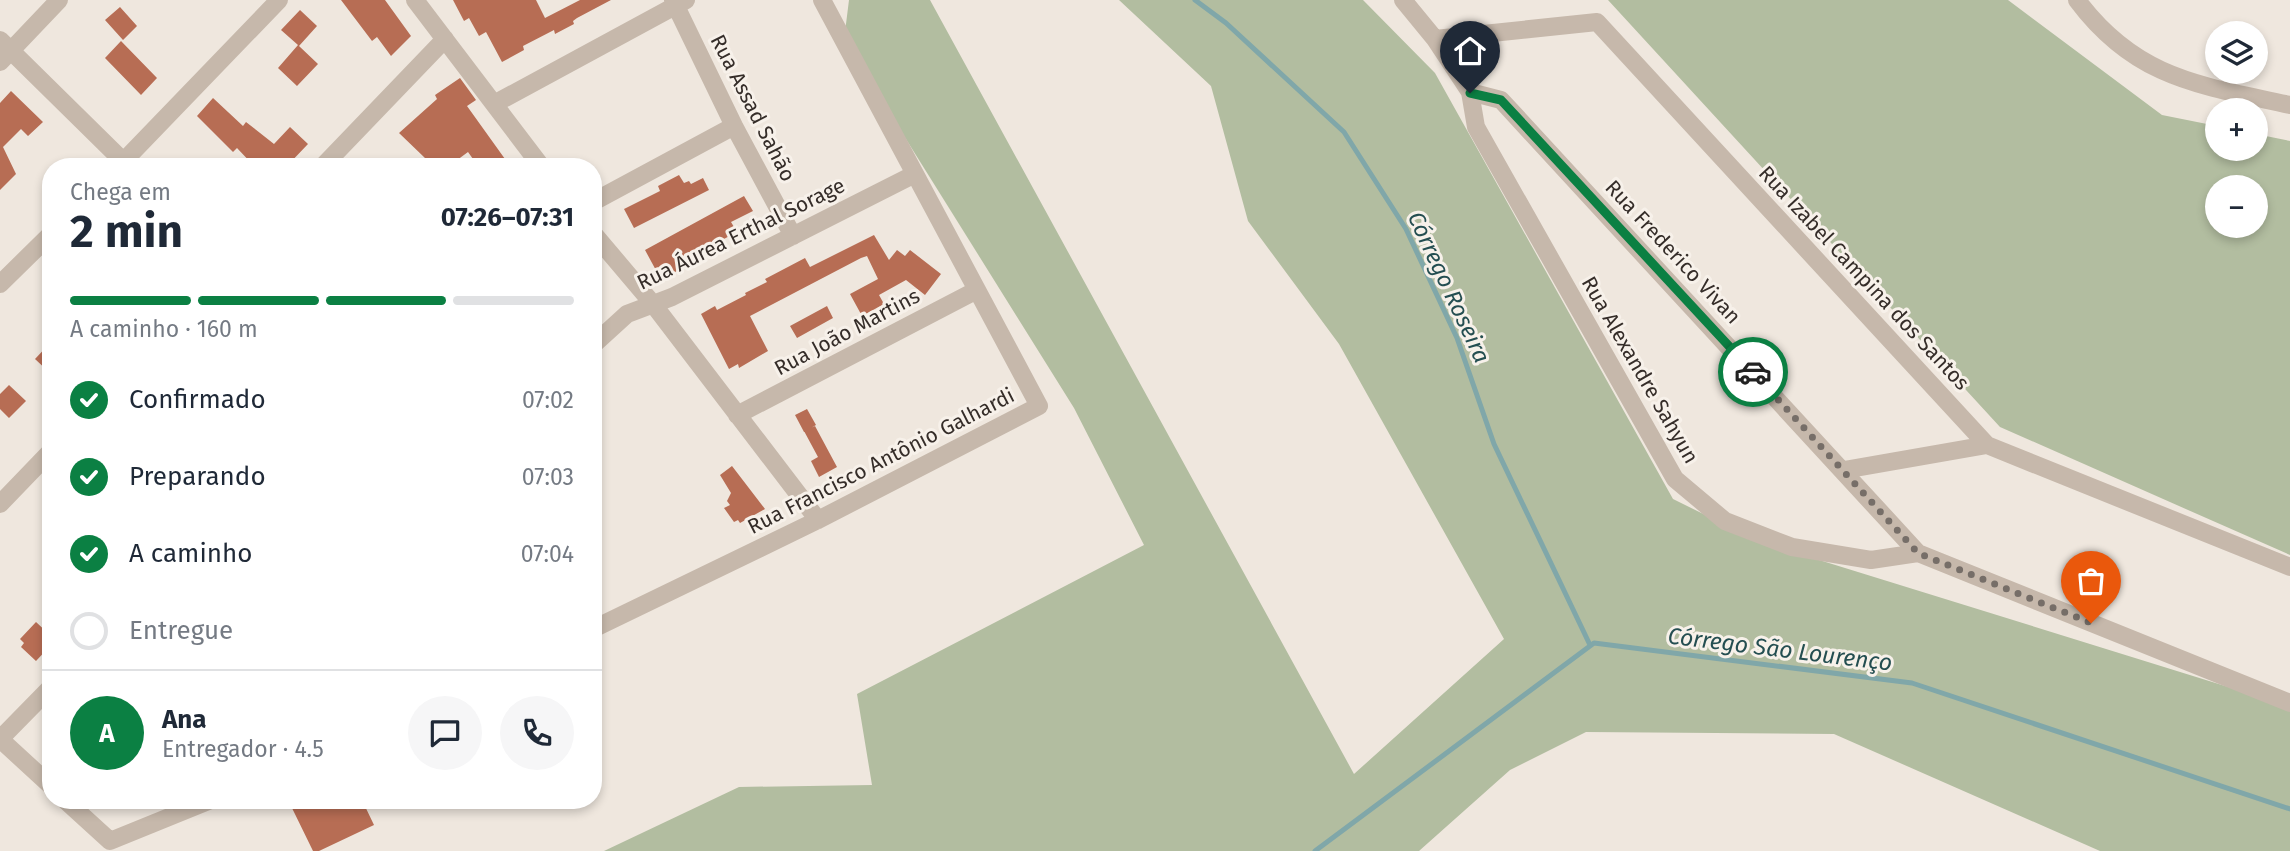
<!DOCTYPE html>
<html lang="pt">
<head>
<meta charset="utf-8">
<style>
	body { margin:0; font-family:"Fira Sans",sans-serif; background:#f6f6f7; color:#1f2937; height:100vh; display:flex; flex-direction:column; font-size:26px; white-space:nowrap }
	* { box-sizing:border-box; margin:0 }
	p { font-size:23px; color:#747a83 }
	.icon { flex:none; width:38px; height:38px; fill:none; stroke:currentColor; stroke-width:2; stroke-linecap:round; stroke-linejoin:round }
	.map { position:relative; flex:1; overflow:hidden }
	.panel { position:absolute; left:42px; top:158px; width:560px; height:651px; display:flex; flex-direction:column; background:#fff; border-radius:28px; box-shadow:0 4px 10px #0003 }
	.panel>* { flex:none }
	.fabs { position:absolute; left:2205px; top:21px; display:grid; gap:14px }
	.fabs a { display:grid; place-items:center; width:63px; height:63px; border-radius:50%; background:#fff; box-shadow:0 4px 10px #0003; font-size:35px }
	.pin { position:absolute; display:grid; place-items:center; width:60px; height:60px; color:#fff; margin:-72px -30px; border-radius:50% 50% 50% 0; rotate:-45deg; box-shadow:0 0 7px #0007 }
	.pin .icon { rotate:45deg }
	.courier { position:absolute; display:grid; place-items:center; width:70px; height:70px; margin:-35px; border:5px solid #0b8043; border-radius:50%; background:#fff; color:#222; box-shadow:0 2px 9px #0007 }
	.head em { font-style:normal; font-weight:700 }
	.head div { display:flex; flex-direction:column-reverse }
	.head { display:flex; align-items:center; justify-content:space-between; height:119px; padding:0 28px }
	h1 { font-size:46px; font-weight:700; line-height:52px }
	.bar { display:grid; grid-template-columns:repeat(4,1fr); gap:10px 7px; align-content:center; height:84px; padding:0 28px }
	.bar i { height:9px; border-radius:5px; background:#e0e1e3 }
	.bar .active { background:#0b8043 }
	.bar p { grid-column:span 4 }
	.line { display:flex; align-items:center; gap:18px; padding:0 28px; border-top:2px solid #e0e1e3 }
	.line div { flex:1 }
	.round { display:grid; place-items:center; flex:none; width:74px; height:74px; border-radius:37px; background:#f6f6f7 }
	ol { padding:0 28px; list-style:none }
	li { display:flex; align-items:center; gap:21px; height:77px }
	li p { margin-inline-start:auto }
	li .icon { padding:7px; border-radius:50%; background:#0b8043; color:#fff; stroke-width:4 }
	li:last-child { color:#747a83 }
	li i { width:38px; height:38px; border:4px solid #e0e1e3; border-radius:50% }
	.map>svg:first-child { display:block }
	.green { fill:#b2bda0; fill-rule:evenodd }
	.lines { fill:none; stroke-linecap:round; stroke-linejoin:round }
	.stream { stroke:#80a7a9; stroke-width:5 }
	.building { fill:#b76d54 }
	.minor { stroke:#c6b8ab; stroke-width:18 }
	.done { stroke:#766e68; stroke-width:7; stroke-dasharray:0 12.6 }
	.route { stroke:#0b8043; stroke-width:9 }
	.labels { text-anchor:middle; stroke-width:6; stroke-linejoin:round; paint-order:stroke }
	.street-label { font-size:21px; fill:#352d29; stroke:#f7f1ea }
	.water-label { font-size:23px; font-style:italic; fill:#244e51; stroke:#f7f1ea }
</style>
</head>
<body>
<div class="map">
<svg width="2290" height="851" viewBox="0 0 2290 851">
	<rect width="100%" height="100%" fill="#efe7de"/>
	<!-- green -->
	<path class="green" d="M849,0H930L1354,774L1504,639L1339,344L1248,221L1211,86L1119,0H1363L1435,73L1673,499L1758,541L2290,706V851H2100L1834,734L1586,732L1510,770L1419,851H604L739,787L872,785L857,694L1144,545L1074,408L844,40Z
		M1608,0H2008L2162,115L2217,126V149H2256V134L2290,141V555L2000,427ZM2217,187H2256V226H2217Z"/>
	<g class="lines">
		<!-- stream -->
		<path class="stream" d="M1195,0L1226,23L1344,132L1406,229L1457,338L1494,444L1590,645
			M1315,851L1594,643L1912,683L2290,809"/>
	</g>
	<!-- building -->
	<path class="building" d="M341,0H385L411,36L391,56L377,37L372,41Z
		M453,0H536L545,18L580,0H611L577,18L573,21L574,24L555,34L554,30L523,46L524,50L502,62L486,32L479,36L469,18L464,21Z
		M120,7L137,26L123,40L105,20Z
		M300,10L317,26L299,46L318,64L297,86L278,68L298,45L281,30Z
		M121,41L157,78L141,95L105,58Z
		M460,78L476,100L467,106L510,166H478L468,152L449,166H417L425,158L399,133L437,99L435,95Z
		M11,91L43,122L28,136L21,129L3,147L16,174L0,190V103Z
		M213,98L243,126L246,122L274,144L290,127L308,144L287,166H254L237,148L233,152L197,116Z
		M679,175L684,183L689,181L691,184L703,178L709,190L634,228L624,209L660,191L658,186Z
		M744,196L753,211L731,222L737,232L692,256L695,261L668,276L665,270L658,274L645,250Z
		M874,235L889,260L897,250L905,256L910,250L941,274L925,295L906,280L879,295L884,304L862,316L850,294L878,279L867,256L861,258L750,316L768,351L739,368L738,364L729,369L701,314L715,306L717,310L746,295L745,293L767,282L765,279L805,258L810,267Z
		M827,306L833,318L797,338L790,326Z
		M51,342V374L35,359Z
		M9,385L26,401L9,418L0,409V394Z
		M807,409L816,425L804,432L795,415Z
		M815,426L837,467L819,477L811,461L818,457L804,431Z
		M732,466L765,509L740,523L738,520L734,522L724,508L730,505L727,501L731,493L720,475Z
		M36,622L51,636V645L36,661L21,647L24,643L20,639Z
		M309,800H362L374,825L319,851H313L292,808Z"/>
	<g class="lines">
		<!-- minor -->
		<path class="minor" d="M415,0L541,166
			M673,0L734,126L793,236
			M1403,0L1435,39L1470,92L1476,127L1675,479L1725,521L1792,547L1871,560L1918,553L2290,703
			M2077,0C2136,79 2200,85 2290,105
			M1435,39L1597,22L1987,445L2290,567
			M0,40L128,166
			M0,62L59,0
			M1470,92L1501,100L1918,553
			M494,104L686,0
			M119,166L279,0
			M323,166L445,39
			M593,202L734,126
			M593,233L653,304L818,520
			M0,284L51,234
			M593,345L627,314L672,297L915,174
			M737,415L977,290
			M1844,470L1987,445
			M0,504L51,451
			M593,629L818,520L1039,406L822,0
			M0,739L51,687
			M0,739L51,786
			M65,800L110,841L211,800"/>
	</g>
	<g class="lines">
		<!-- done -->
		<path class="done" d="M1753,372L1918,553L2091,623"/>
		<!-- route -->
		<path class="route" d="M1470,93L1501,100L1753,372"/>
	</g>
	<g class="labels">
		<!-- street labels -->
		<g class="street-label">
			<text transform="translate(753 108) rotate(63)" y="7">Rua Assad Sahão</text>
			<text transform="translate(741 234) rotate(-26)" y="7">Rua Áurea Erthal Sorage</text>
			<text transform="translate(1673 252) rotate(47)" y="7">Rua Frederico Vivan</text>
			<text transform="translate(1864 278) rotate(47)" y="7">Rua Izabel Campina dos Santos</text>
			<text transform="translate(847 332) rotate(-28)" y="7">Rua João Martins</text>
			<text transform="translate(1640 370) rotate(60)" y="7">Rua Alexandre Sahyun</text>
			<text transform="translate(881 461) rotate(-27)" y="7">Rua Francisco Antônio Galhardi</text>
		</g>
		<!-- water labels -->
		<g class="water-label">
			<text transform="translate(1449 287) rotate(65)" y="8">Córrego Roseira</text>
			<text transform="translate(1780 649) rotate(7)" y="8">Córrego São Lourenço</text>
		</g>
	</g>
</svg>
<div class="fabs">
<a><svg class="icon" aria-label="layers" viewBox="0 0 24 24"><path d="M12 4l9 5-9 5-9-5zM3 14l9 5 9-5"/></svg></a>
<a>+</a>
<a>−</a>
</div>
<div class="pin" style="left:2091px;top:623px;background:#ea580c"><svg class="icon" aria-label="bag" viewBox="0 0 24 24"><path d="M5 8h14l-1 12H6zM9 8a3 3 0 0 1 6 0"/></svg></div>
<div class="pin" style="left:1470px;top:93px;background:#1f2937"><svg class="icon" aria-label="home" viewBox="0 0 24 24"><path d="M3 11l9-7 9 7M6 9v11h12V9"/></svg></div>
<div class="courier" style="left:1753px;top:372px"><svg class="icon" aria-label="car" viewBox="0 0 24 24"><path d="M5 17H2v-5l4-1 3-4h7l3 4 3 1v5h-3M9 17h6M6 11h13"/><circle cx="7" cy="17" r="2"/><circle cx="17" cy="17" r="2"/></svg></div>
<section class="panel">
<div class="head"><div><h1>2 min</h1><p>Chega em</p></div><em>07:26–07:31</em></div>
<div class="bar"><i class="active"></i><i class="active"></i><i class="active"></i><i></i><p>A caminho · 160 m</p></div>
<ol>
<li><svg class="icon" aria-label="check" viewBox="0 0 24 24"><path d="M5 12l5 5 9-10"/></svg>Confirmado<p>07:02</p></li>
<li><svg class="icon" aria-label="check" viewBox="0 0 24 24"><path d="M5 12l5 5 9-10"/></svg>Preparando<p>07:03</p></li>
<li><svg class="icon" aria-label="check" viewBox="0 0 24 24"><path d="M5 12l5 5 9-10"/></svg>A caminho<p>07:04</p></li>
<li><i></i>Entregue</li>
</ol>
<div class="line" style="height:126px"><b class="round" style="background:#0b8043;color:#fff">A</b><div><b>Ana</b><p>Entregador · 4.5</p></div><a class="round"><svg class="icon" aria-label="chat" viewBox="0 0 24 24"><path d="M4 5h16v11H9l-5 4z"/></svg></a><a class="round"><svg class="icon" aria-label="phone" viewBox="0 0 24 24"><path d="M5 4h4l2 5-3 2q2 4 5 5l2-3 5 2v4C11 20 4 13 5 4z"/></svg></a></div>
</section>
</div>
</body>
</html>
